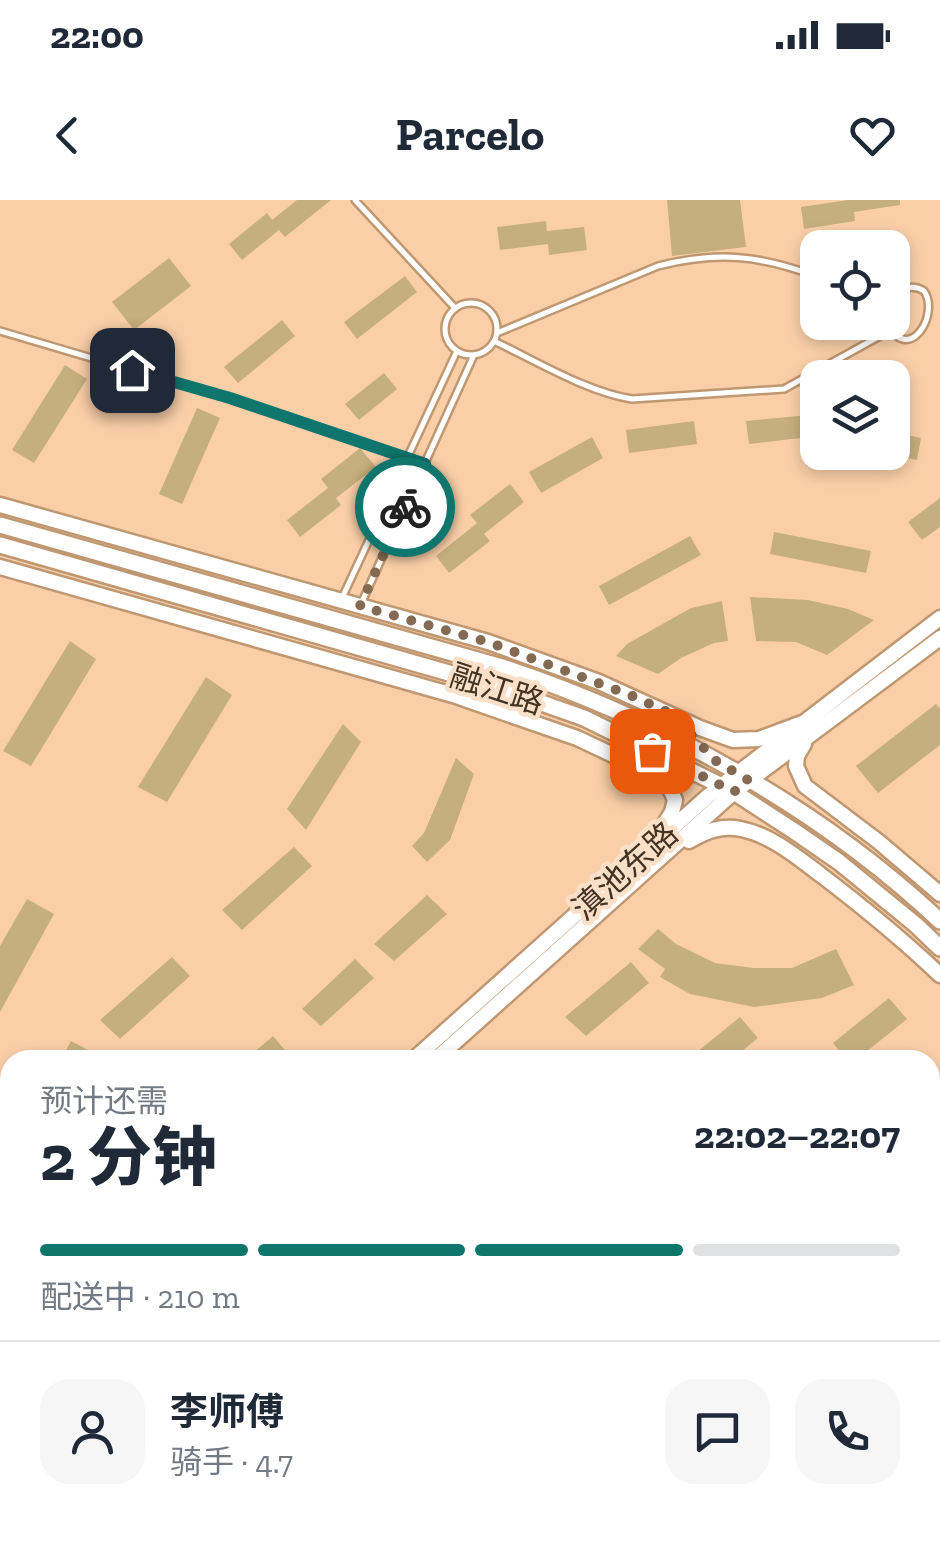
<!DOCTYPE html>
<html lang="zh">
<head>
<meta charset="utf-8">
<style>
	body { margin:0; font-family:"Zilla Slab","Noto Sans SC",serif; background:#f6f6f7; color:#1f2937; height:100vh; display:flex; flex-direction:column; font-size:38px; white-space:nowrap }
	* { box-sizing:border-box; margin:0 }
	p { font-size:32px; color:#747a83 }
	.icon { flex:none; width:55px; height:55px; fill:none; stroke:currentColor; stroke-width:2; stroke-linecap:round; stroke-linejoin:round }
	.map { position:relative; flex:1; overflow:hidden }
	.sheet { position:absolute; left:0px; top:850px; width:940px; height:492px; display:flex; flex-direction:column; background:#fff; border-radius:30px 30px 0 0; box-shadow:0 5px 15px #0003 }
	.sheet>* { flex:none }
	.buttons { position:absolute; left:800px; top:30px; display:grid; gap:20px }
	.buttons a { display:grid; place-items:center; width:110px; height:110px; border-radius:20px; background:#fff; box-shadow:0 5px 15px #0003; font-size:50px }
	.pin { position:absolute; display:grid; place-items:center; width:85px; height:85px; color:#fff; margin:-42px; border-radius:20px; box-shadow:0 5px 15px #0006 }
	.courier { position:absolute; display:grid; place-items:center; width:100px; height:100px; margin:-50px; border:8px solid #0f766e; border-radius:50%; background:#fff; color:#222; box-shadow:0 2px 12px #0007 }
	.overview em { font-style:normal; font-weight:800 }
	.overview div { display:flex; flex-direction:column-reverse }
	.overview { display:flex; align-items:center; justify-content:space-between; height:170px; padding:0 40px }
	h1 { font-size:65px; font-weight:800; line-height:75px }
	.bar { display:grid; grid-template-columns:repeat(4,1fr); gap:15px 10px; align-content:center; height:120px; padding:0 40px }
	.bar i { height:12px; border-radius:8px; background:#e0e1e3 }
	.bar .active { background:#0f766e }
	.bar p { grid-column:span 4 }
	.line { display:flex; align-items:center; gap:25px; padding:0 40px; border-top:2px solid #e0e1e3 }
	.line div { flex:1 }
	.round { display:grid; place-items:center; flex:none; width:105px; height:105px; border-radius:30px; background:#f6f6f7 }
	.status { display:flex; justify-content:space-between; align-items:center; height:70px; padding:0 50px; background:#fff; direction:ltr }
	.status svg { height:28px; fill:currentColor }
	header { display:flex; justify-content:space-between; align-items:center; height:130px; padding:0 40px; background:#fff; font-size:45px; font-weight:800 }
	.map>svg:first-child { display:block }
	.building { fill:#c6af7e }
	.lines { fill:none; stroke-linecap:round; stroke-linejoin:round }
	.service-casing { stroke:#bf9771; stroke-width:10 }
	.tertiary-casing { stroke:#bf9771; stroke-width:19 }
	.secondary-casing { stroke:#bf9771; stroke-width:20 }
	.service { stroke:#fff; stroke-width:5 }
	.tertiary { stroke:#fff; stroke-width:14 }
	.secondary { stroke:#fff; stroke-width:15 }
	.done { stroke:#846a52; stroke-width:10; stroke-dasharray:0 18 }
	.route { stroke:#0f766e; stroke-width:12 }
	.labels { text-anchor:middle; stroke-width:9; stroke-linejoin:round; paint-order:stroke }
	.street-label { font-size:32px; fill:#443323; stroke:#fae0c8 }
</style>
</head>
<body>
<div class="status"><b>22:00</b><svg viewBox="0 0 49 12"><path d="M0 12V9h3v3zM5 12V6h3v6zM10 12V3h3v9zM15 12V0h3v12zM26 1h20v11H26zM47 4h2v5h-2z"/></svg></div>
<header><svg class="icon" aria-label="back" viewBox="0 0 24 24"><path d="M15 5l-7 7 7 7"/></svg>Parcelo<svg class="icon" aria-label="heart" viewBox="0 0 24 24"><path d="M12 20l-8-8c-3-5 5-10 8-4 3-6 11-1 8 4z"/></svg></header>
<div class="map">
<svg width="940" height="1341" viewBox="0 0 940 1341">
	<rect width="100%" height="100%" fill="#facfa8"/>
	<!-- building -->
	<path class="building" d="M297,0H331L285,37L279,30L242,60L229,44L267,13L272,20Z
		M667,0H740L746,47L672,56Z
		M848,0H900V5L854,12L855,21L804,29L801,7Z
		M546,21L547,31L584,27L587,50L549,55L548,44L500,50L497,27Z
		M169,58L191,86L134,130L112,102Z
		M405,76L417,92L357,139L344,122Z
		M282,120L295,136L238,183L224,167Z
		M65,165L87,179L34,263L12,250Z
		M384,173L397,189L359,220L345,204Z
		M197,208L220,218L182,304L159,294Z
		M818,214V236L749,244L746,221Z
		M694,221L697,244L629,253L626,230Z
		M892,232L921,238L917,260L892,255Z
		M592,237L603,258L541,293L529,272Z
		M360,248L376,267L336,298L341,305L300,337L287,320L328,288L321,279Z
		M510,284L524,302L484,334L490,341L449,373L436,356L477,323L470,315Z
		M940,298V327L922,340L908,322Z
		M774,332L871,351L866,373L770,354Z
		M690,336L701,355L609,405L599,386Z
		M750,397L808,400L848,409L874,420L827,455L796,442L756,441Z
		M722,401L728,441L714,443L681,458L658,474L616,456L627,444L691,408Z
		M70,441L96,459L31,566L3,551Z
		M206,477L232,495L167,602L138,587Z
		M936,504L940,509V545L878,593L856,566Z
		M343,524L361,542L306,630L287,609Z
		M456,558L474,574L450,640L427,662L412,646L424,633Z
		M294,647L312,666L242,730L222,710Z
		M427,695L447,714L394,761L374,744Z
		M27,699L54,714L0,812V746Z
		M658,729L676,744L715,763L754,768H792L836,749L854,785L822,798L754,807L690,794L660,777L665,769L638,749Z
		M172,757L190,776L120,839L100,820Z
		M355,759L374,778L321,826L302,809Z
		M631,762L649,783L586,836L565,817Z
		M889,798L907,819L856,860H846L833,843Z
		M740,817L758,838L731,860H687Z
		M273,836L290,856L285,860H245Z
		M71,841L107,860H61Z
		M940,909V945L930,953V917Z
		M10,1300V1332H17L8,1341H0V1309Z
		M169,1332H212L202,1341H159Z"/>
	<g class="lines">
		<defs>
			<path id="service" d="M355,0L455,108
				M445 129a26 26 0 1 1 52 0a26 26 0 1 1-52 0Z
				M885,122C910,167 940,113 924,91C913,84 903,88 892,94
				M0,131L230,199L425,263
				M497,133L658,66C718,51 760,55 818,77
				M494,141C536,161 587,192 632,199L784,189L889,131
				M342,398L457,151
				M361,404L474,155"/>
			<path id="tertiary" d="M0,305L488,442L599,482L700,528L733,540L759,539L802,523
				M0,367L453,495L577,538L647,571L664,582L671,591L675,600L672,612L649,649
				M804,544L797,556L796,566L805,586L879,642L940,694
				M689,641C706,631 721,625 741,629C771,635 797,657 821,675C863,707 902,739 940,775
				M413,860L708,596L940,418
				M435,860L734,592L940,438
				M0,955L10,961
				M0,971L10,977
				M930,1112L940,1103
				M0,1227L10,1218
				M0,1249L10,1241
				M405,1332L413,1341
				M427,1332L434,1341
				M654,1341L664,1332"/>
			<path id="secondary" d="M0,325L502,467C658,518 820,608 940,721
				M0,345L491,485L584,518L734,592L794,631L839,662L916,725L940,748"/>
		</defs>
		<!-- service casing -->
		<use href="#service" class="service-casing"/>
		<!-- tertiary casing -->
		<use href="#tertiary" class="tertiary-casing"/>
		<!-- secondary casing -->
		<use href="#secondary" class="secondary-casing"/>
		<!-- service -->
		<use href="#service" class="service"/>
		<!-- tertiary -->
		<use href="#tertiary" class="tertiary"/>
		<!-- secondary -->
		<use href="#secondary" class="secondary"/>
	</g>
	<g class="lines">
		<!-- done -->
		<path class="done" d="M405,307L360,406L488,442L630,495L672,514L716,561L748,580L734,592L652,551"/>
		<!-- route -->
		<path class="route" d="M132,170L230,198L425,264L405,307"/>
	</g>
	<g class="labels">
		<!-- street labels -->
		<g class="street-label">
			<text transform="translate(497 489) rotate(18)" y="11">融江路</text>
			<text transform="translate(625 671) rotate(-42)" y="11">滇池东路</text>
		</g>
	</g>
</svg>
<div class="buttons">
<a><svg class="icon" aria-label="locate" viewBox="0 0 24 24"><circle cx="12" cy="12" r="6"/><path d="M12 2v4M12 18v4M2 12h4M18 12h4"/></svg></a>
<a><svg class="icon" aria-label="layers" viewBox="0 0 24 24"><path d="M12 4l9 5-9 5-9-5zM3 14l9 5 9-5"/></svg></a>
</div>
<div class="pin" style="left:652px;top:551px;background:#ea580c"><svg class="icon" aria-label="bag" viewBox="0 0 24 24"><path d="M5 8h14l-1 12H6zM9 8a3 3 0 0 1 6 0"/></svg></div>
<div class="pin" style="left:132px;top:170px;background:#1f2937"><svg class="icon" aria-label="home" viewBox="0 0 24 24"><path d="M3 11l9-7 9 7M6 9v11h12V9"/></svg></div>
<div class="courier" style="left:405px;top:307px"><svg class="icon" aria-label="bike" viewBox="0 0 24 24"><circle cx="6" cy="16" r="4"/><circle cx="18" cy="16" r="4"/><path d="M6 16l4-8h5l3 8M10 8l3 8H6M13 5h3"/></svg></div>
<section class="sheet">
<div class="overview"><div><h1>2 分钟</h1><p>预计还需</p></div><em>22:02–22:07</em></div>
<div class="bar"><i class="active"></i><i class="active"></i><i class="active"></i><i></i><p>配送中 · 210 m</p></div>
<div class="line" style="height:180px"><a class="round"><svg class="icon" aria-label="person" viewBox="0 0 24 24"><circle cx="12" cy="8" r="4"/><path d="M4 21q1-7 8-7t8 7"/></svg></a><div><b>李师傅</b><p>骑手 · 4.7</p></div><a class="round"><svg class="icon" aria-label="chat" viewBox="0 0 24 24"><path d="M4 5h16v11H9l-5 4z"/></svg></a><a class="round"><svg class="icon" aria-label="phone" viewBox="0 0 24 24"><path d="M5 4h4l2 5-3 2q2 4 5 5l2-3 5 2v4C11 20 4 13 5 4z"/></svg></a></div>
</section>
</div>
</body>
</html>
